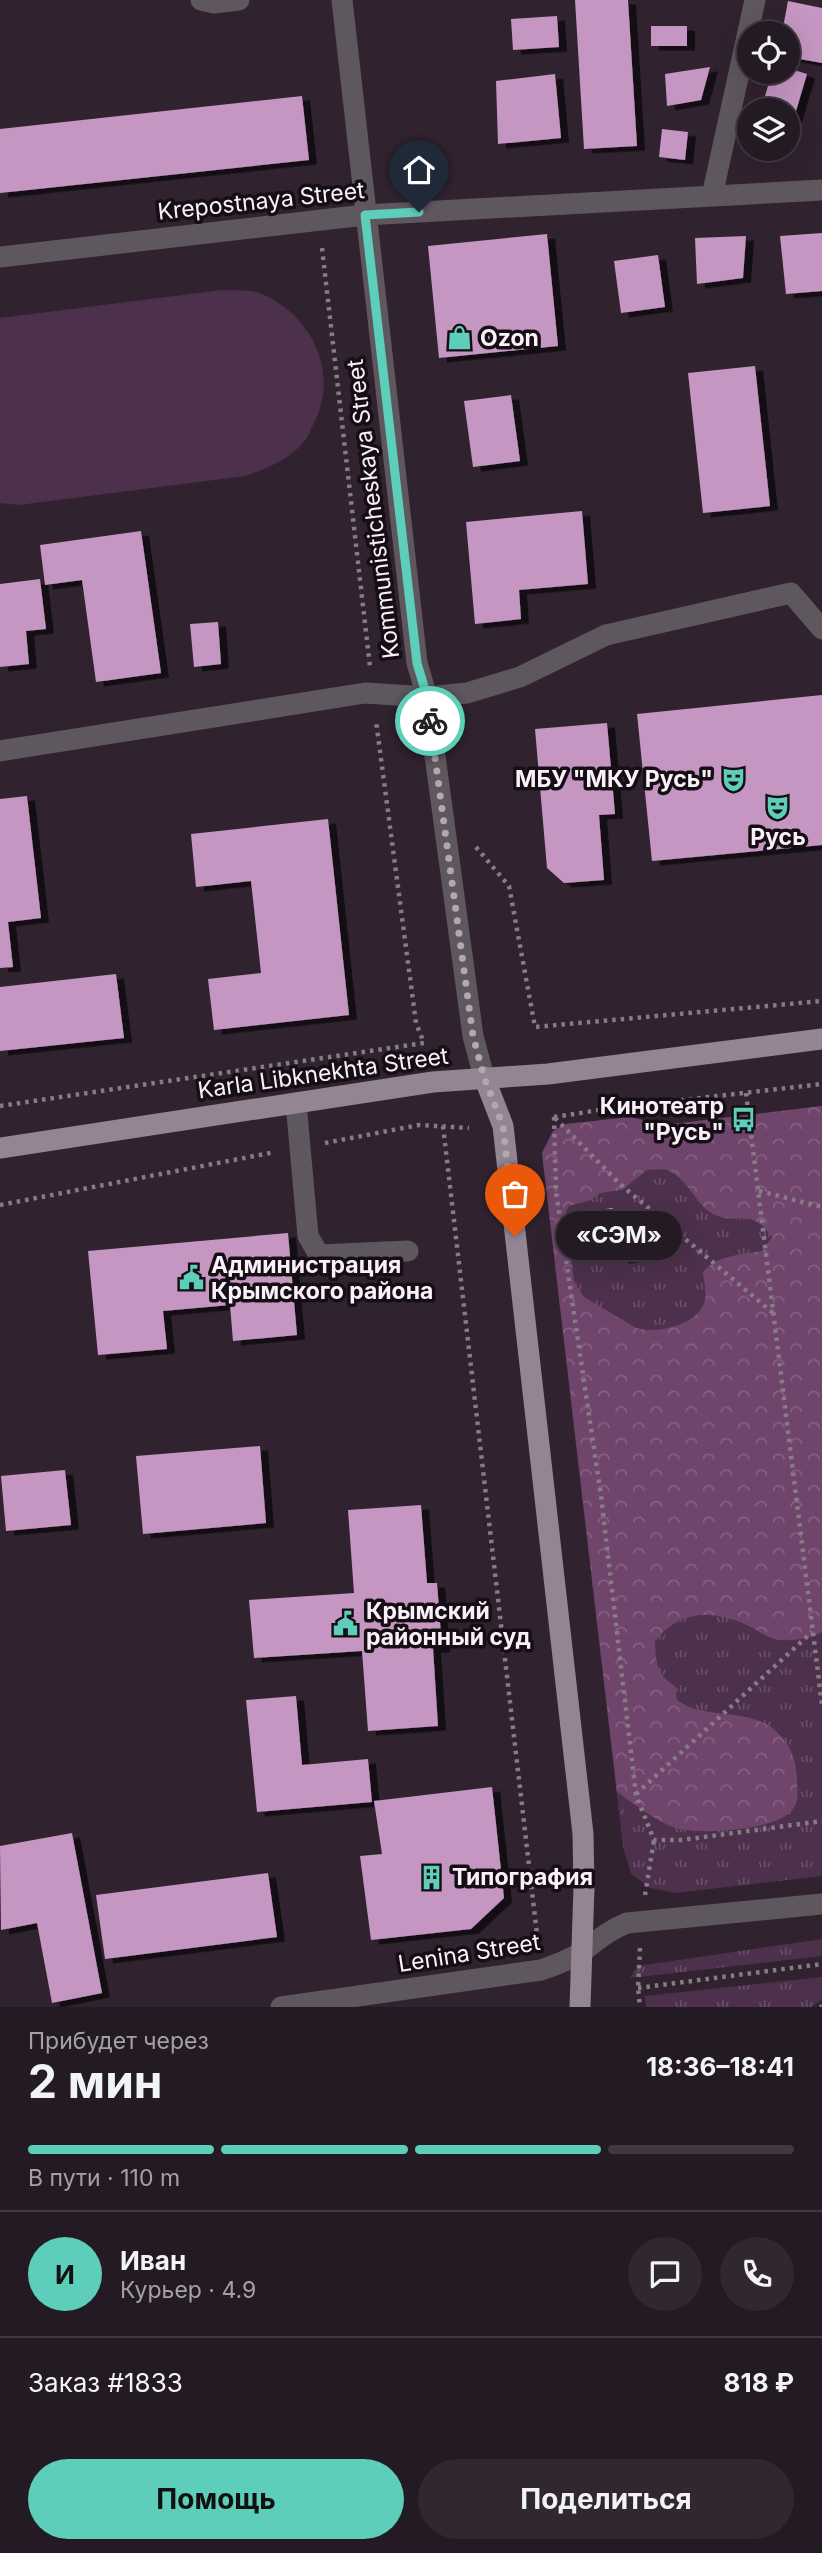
<!DOCTYPE html>
<html lang="ru">
<head>
<meta charset="utf-8">
<style>
	body { margin:0; font-family:Inter,sans-serif; background:#302730; color:#f1f3f6; height:100vh; display:flex; flex-direction:column; font-size:26px; white-space:nowrap }
	* { box-sizing:border-box; margin:0 }
	p { font-size:23px; color:#a3a1a6 }
	.icon { flex:none; width:38px; height:38px; fill:none; stroke:currentColor; stroke-width:2; stroke-linecap:round; stroke-linejoin:round }
	.map { position:relative; height:2007px; overflow:hidden }
	.sheet { display:flex; flex-direction:column; background:#241a23; flex:1 }
	.sheet>* { flex:none }
	.buttons { position:absolute; left:737px; top:21px; display:grid; gap:14px }
	.buttons a { display:grid; place-items:center; width:63px; height:63px; border-radius:50%; background:#241a23; box-shadow:0 7px 28px #0002,0 0 0 2px #413841; font-size:35px }
	.pin { position:absolute; display:grid; place-items:center; width:60px; height:60px; color:#fff; margin:-72px -30px; border-radius:50% 50% 50% 0; rotate:-45deg; box-shadow:0 0 7px #0007 }
	.pin .icon { rotate:45deg }
	.courier { position:absolute; display:grid; place-items:center; width:70px; height:70px; margin:-35px; border:5px solid #5dceb9; border-radius:50%; background:#fff; color:#222; box-shadow:0 2px 9px #0007 }
	.bubble { position:absolute; height:49px; border-radius:24px; background:#241a23; box-shadow:0 7px 28px #0002,0 0 0 2px #413841; font-size:23px; font-weight:700; line-height:49px; text-align:center }
	.head em { font-style:normal; font-weight:700 }
	.head div { display:flex; flex-direction:column-reverse }
	.head { display:flex; align-items:center; justify-content:space-between; height:119px; padding:0 28px }
	h1 { font-size:46px; font-weight:700; line-height:52px }
	.bar { display:grid; grid-template-columns:repeat(4,1fr); gap:10px 7px; align-content:center; height:84px; padding:0 28px }
	.bar i { height:9px; border-radius:5px; background:#413841 }
	.bar .on { background:#5dceb9 }
	.bar p { grid-column:span 4 }
	.line { display:flex; align-items:center; gap:18px; padding:0 28px; border-top:2px solid #413841 }
	.line div { flex:1 }
	.round { display:grid; place-items:center; flex:none; width:74px; height:74px; border-radius:37px; background:#302730 }
	.action { display:flex; gap:14px; margin-top:auto; padding:14px 28px }
	.action a { flex:1; height:80px; border-radius:42px; background:#5dceb9; color:#111; font-size:28px; font-weight:700; line-height:80px; text-align:center }
	.action a+a { background:#302730; color:#f1f3f6 }
	.map>svg:first-child { display:block }
	.grass { fill:url(#grass-tufts) }
	.forest { fill:url(#forest-crowns); fill-rule:evenodd }
	.pitch { fill:#4d304b }
	.building { fill:#c496c1; filter:url(#shadow) }
	.lines { fill:none; stroke-linecap:round; stroke-linejoin:round }
	.path { stroke:#877b86; stroke-width:4.5; stroke-dasharray:3.5 5; stroke-linecap:butt }
	.minor { stroke:#5e575e; stroke-width:21 }
	.major { stroke:#948593; stroke-width:21 }
	.done { stroke:#b3a8b2; stroke-width:7; stroke-dasharray:0 12.6 }
	.route { stroke:#5dceb9; stroke-width:9 }
	.labels { text-anchor:middle; stroke-width:7; stroke-linejoin:round; paint-order:stroke }
	.street-label { font-size:23px; fill:#faf0f9; stroke:#150e14 }
	.poi-label { font-size:23px; font-weight:bold; fill:#faf0f9; stroke:#150e14; text-anchor:start }
</style>
</head>
<body>
<div class="map">
<svg width="822" height="2007" viewBox="0 0 822 2007">
	<defs>
		<pattern id="grass-tufts" width="24" height="20" patternUnits="userSpaceOnUse" patternTransform="scale(1.75)"><rect width="24" height="20" fill="#4d304b"/><path d="M3 7l-1-3M5 7V3M7 7l1-3M15 17l-1-3M17 17v-4M19 17l1-3" fill="none" stroke="#684e66"/></pattern>
		<pattern id="forest-crowns" width="20" height="18" patternUnits="userSpaceOnUse" patternTransform="scale(1.75)"><rect width="20" height="18" fill="#6f456c"/><path d="M2 6a3 3 0 1 1 6 0M12 15a3 3 0 1 1 6 0" fill="none" stroke="#846082"/></pattern>
		<filter id="shadow"><feDropShadow dx="8" dy="4.5" stdDeviation="0" flood-color="#0009"/></filter>
	</defs>
	<rect width="100%" height="100%" fill="#30222f"/>
	<!-- grass -->
	<path class="grass" d="M822,1106V1876L675,1893L651,1888L631,1874L623,1847L542,1153L553,1131L566,1124L630,1117L664,1125Z
		M822,1939V1956L630,1978L638,1966Z
		M822,1977V2000L811,2007H646L645,1996Z"/>
	<!-- forest -->
	<path class="forest" d="M822,1106V1632C810,1639 792,1641 779,1640C769,1639 758,1631 749,1626C714,1610 681,1609 655,1641C656,1663 656,1674 675,1686L677,1700C708,1723 756,1703 783,1739C793,1751 796,1763 797,1778C797,1789 800,1800 793,1809C778,1831 700,1835 676,1828C655,1821 635,1804 617,1792L542,1153L553,1131L566,1124L630,1117L664,1125ZM647,1170C653,1170 664,1168 669,1171C688,1179 696,1205 713,1214C739,1227 748,1205 772,1237L762,1251C740,1255 717,1255 703,1272C704,1282 708,1297 703,1306C693,1326 655,1334 636,1328L584,1297L574,1281L566,1212L569,1206L591,1200L600,1193L622,1190Z"/>
	<!-- pitch -->
	<path class="pitch" d="M222,290C233,291 248,289 259,293C311,313 340,372 314,423C311,429 308,437 304,442C287,461 268,468 245,476L19,505L0,503V318Z"/>
	<!-- building -->
	<path class="building" d="M575,0H628L637,146L584,149Z
		M788,1L822,8V63L788,57V33H782Z
		M557,16L559,47L513,50L511,19Z
		M651,26H687V46H651Z
		M710,67L701,100L667,106L665,74Z
		M788,68L807,74L788,138V110H761L772,72H788Z
		M555,74L561,138L498,144L496,81Z
		M302,96L309,160L0,193V129Z
		M662,129L688,132L685,160L659,157Z
		M822,233V291L786,294L780,236Z
		M547,234L558,346L439,358L428,246Z
		M746,236L743,278L697,284L695,238Z
		M658,255L665,307L621,313L614,261Z
		M755,366L770,506L703,513L688,373Z
		M511,395L520,461L473,467L464,401Z
		M582,511L588,584L519,590L521,619L475,624L466,522Z
		M141,531L161,673L96,682L82,580L45,585L40,545Z
		M40,579L46,629L26,631L29,664L0,667V584Z
		M218,622L221,664L194,667L190,624Z
		M822,695V845L652,861L637,714Z
		M607,723L615,814L599,815L604,880L564,883L547,868L535,729Z
		M27,796L41,918L8,922L13,967L0,968V799Z
		M328,819L349,1015L214,1030L208,979L261,973L251,881L196,887L191,834Z
		M116,974L124,1038L0,1051V987Z
		M612,1208L636,1224L640,1257L620,1259L618,1244L591,1248L587,1212Z
		M288,1233L297,1335L233,1341L230,1305L163,1311L167,1349L98,1355L88,1251Z
		M260,1446L266,1523L143,1534L136,1456Z
		M65,1470L71,1525L6,1531L1,1476Z
		M421,1505L427,1583H437L442,1648H433L438,1726L368,1731L362,1651L254,1658L249,1600L354,1593L348,1510Z
		M296,1696L302,1765L368,1759L372,1802L257,1812L246,1700Z
		M492,1787L504,1898L471,1929L371,1940L360,1856L382,1854L374,1801Z
		M72,1833L102,1993L52,2003L37,1923L1,1930L0,1846Z
		M268,1873L277,1937L105,1959L96,1895Z"/>
	<g class="lines">
		<!-- path -->
		<path class="path" d="M322,248L370,667
			M476,847L509,886L535,1027L822,1001
			M746,1093L822,1705
			M0,1106L424,1043L416,1023L376,721
			M554,1117L556,1192L601,1496L636,1795L654,1840H682L822,1821
			M554,1117L613,1108L822,1084
			M555,1118L620,1184L773,1313
			M443,1126L538,1943
			M325,1143L419,1125L469,1128
			M759,1191L822,1207
			M0,1205L275,1152
			M636,1794L812,1632
			M645,1895L654,1840
			M640,1948L638,1988L640,2007
			M638,1988L822,1964
			M820,2007L822,2006"/>
		<!-- minor -->
		<path class="minor" d="M201,0L214,3L239,0
			M342,0L417,663L427,697L473,1036L484,1077
			M712,196L755,0
			M0,257L365,215L822,190
			M0,751L365,693L427,697L467,693L520,677L606,635L791,593L822,629
			M296,1103L308,1236L319,1255L408,1251
			M281,2007L541,1970C556,1965 570,1960 583,1951C598,1940 609,1930 627,1923L822,1904"/>
		<!-- major -->
		<path class="major" d="M484,1077L503,1126L583,1834L584,1887L580,2007
			M0,1148L433,1082L548,1074L822,1039"/>
	</g>
	<g class="lines">
		<!-- done -->
		<path class="done" d="M430,721L473,1036L484,1077L503,1126L515,1236"/>
		<!-- route -->
		<path class="route" d="M419,212L365,215L417,663L427,697L430,721"/>
	</g>
	<!-- icons -->
	<defs>
		<symbol id="shop-bare" viewBox="-9 -9 18 18"><path d="M-5-2.5h2.3a2.7 3.5 0 0 1 5.4 0H5L5.5 6h-11ZM-1.5-2.5h3a1.5 2.3 0 0 0-3 0Z" fill="#5dceb9" stroke="#150e14" stroke-width="2.5" paint-order="stroke"/></symbol>
		<symbol id="theatre-bare" viewBox="-9 -9 18 18"><path d="M-5-5.5Q0-4 5-5.5V0Q5 5 0 6Q-5 5-5 0ZM-3.3-2.5H-1v1.5H-3.3ZM1-2.5H3.3v1.5H1ZM-2.8 1Q0 5.5 2.8 1Z" fill="#5dceb9" stroke="#150e14" stroke-width="2.5" paint-order="stroke"/></symbol>
		<symbol id="bus-bare" viewBox="-9 -9 18 18"><path d="M-5-6H5V4H4V6H2V4H-2V6H-4V4H-5ZM-3.5-4V0h7V-4ZM-3.5 1.2v1.5H-2V1.2ZM2 1.2v1.5H3.5V1.2Z" fill="#5dceb9" stroke="#150e14" stroke-width="2.5" paint-order="stroke"/></symbol>
		<symbol id="civic-bare" viewBox="-9 -9 18 18"><path d="M-.6-6.5H3V-4.5H.6V-3L4-1V1h2V6H-6V1h2V-1L-.6-3ZM-1.2 2.5V6h2.4V2.5Z" fill="#5dceb9" stroke="#150e14" stroke-width="2.5" paint-order="stroke"/></symbol>
		<symbol id="building-bare" viewBox="-9 -9 18 18"><path d="M-4-6H4V6H1V3H-1V6H-4ZM-2.5-4.3h1.7v1.8h-1.7ZM.8-4.3h1.7v1.8H.8ZM-2.5-1h1.7V.8h-1.7ZM.8-1h1.7V.8H.8Z" fill="#5dceb9" stroke="#150e14" stroke-width="2.5" paint-order="stroke"/></symbol>
	</defs>
	<g fill-rule="evenodd">
		<use href="#shop-bare" x="442" y="320" width="35" height="35"/>
		<use href="#theatre-bare" x="716" y="762" width="35" height="35"/>
		<use href="#theatre-bare" x="760" y="790" width="35" height="35"/>
		<use href="#bus-bare" x="726" y="1102" width="35" height="35"/>
		<use href="#civic-bare" x="174" y="1260" width="35" height="35"/>
		<use href="#civic-bare" x="328" y="1606" width="35" height="35"/>
		<use href="#building-bare" x="414" y="1860" width="35" height="35"/>
	</g>
	<g class="labels">
		<!-- street labels -->
		<g class="street-label">
			<text transform="translate(261 201) rotate(-6)" y="8">Krepostnaya Street</text>
			<text transform="translate(373 509) rotate(-97)" y="8">Kommunisticheskaya Street</text>
			<text transform="translate(323 1073) rotate(-8)" y="8">Karla Libknekhta Street</text>
			<text transform="translate(469 1953) rotate(-9)" y="8">Lenina Street</text>
		</g>
		<!-- poi labels -->
		<g class="poi-label">
			<text x="480" y="346">Ozon</text>
			<text x="713" y="787" text-anchor="end">МБУ "МКУ Русь"</text>
			<text x="778" y="845" text-anchor="middle">Русь</text>
			<text x="724" y="1114" text-anchor="end">Кинотеатр<tspan x="724" dy="26">"Русь"</tspan></text>
			<text x="211" y="1273">Администрация<tspan x="211" dy="26">Крымского района</tspan></text>
			<text x="366" y="1619">Крымский<tspan x="366" dy="26">районный суд</tspan></text>
			<text x="452" y="1885">Типография</text>
		</g>
	</g>
</svg>
<div class="buttons">
<a><svg class="icon" aria-label="locate" viewBox="0 0 24 24"><circle cx="12" cy="12" r="6"/><path d="M12 2v4M12 18v4M2 12h4M18 12h4"/></svg></a>
<a><svg class="icon" aria-label="layers" viewBox="0 0 24 24"><path d="M12 4l9 5-9 5-9-5zM3 14l9 5 9-5"/></svg></a>
</div>
<div class="pin" style="left:515px;top:1236px;background:#ea580c"><svg class="icon" aria-label="bag" viewBox="0 0 24 24"><path d="M5 8h14l-1 12H6zM9 8a3 3 0 0 1 6 0"/></svg></div>
<div class="pin" style="left:419px;top:212px;background:#1f2937"><svg class="icon" aria-label="home" viewBox="0 0 24 24"><path d="M3 11l9-7 9 7M6 9v11h12V9"/></svg></div>
<div class="courier" style="left:430px;top:721px"><svg class="icon" aria-label="bike" viewBox="0 0 24 24"><circle cx="6" cy="16" r="4"/><circle cx="18" cy="16" r="4"/><path d="M6 16l4-8h5l3 8M10 8l3 8H6M13 5h3"/></svg></div>
<div class="bubble" style="left:556px;top:1211px;width:126px">«СЭМ»</div>
</div>
<section class="sheet">
<div class="head"><div><h1>2 мин</h1><p>Прибудет через</p></div><em>18:36–18:41</em></div>
<div class="bar"><i class="on"></i><i class="on"></i><i class="on"></i><i></i><p>В пути · 110 m</p></div>
<div class="line" style="height:126px"><b class="round" style="background:#5dceb9;color:#111">И</b><div><b>Иван</b><p>Курьер · 4.9</p></div><a class="round"><svg class="icon" aria-label="chat" viewBox="0 0 24 24"><path d="M4 5h16v11H9l-5 4z"/></svg></a><a class="round"><svg class="icon" aria-label="phone" viewBox="0 0 24 24"><path d="M5 4h4l2 5-3 2q2 4 5 5l2-3 5 2v4C11 20 4 13 5 4z"/></svg></a></div>
<div class="line" style="height:91px"><div>Заказ #1833</div><b>818 ₽</b></div>
<div class="action"><a>Помощь</a><a>Поделиться</a></div>
</section>
</body>
</html>
